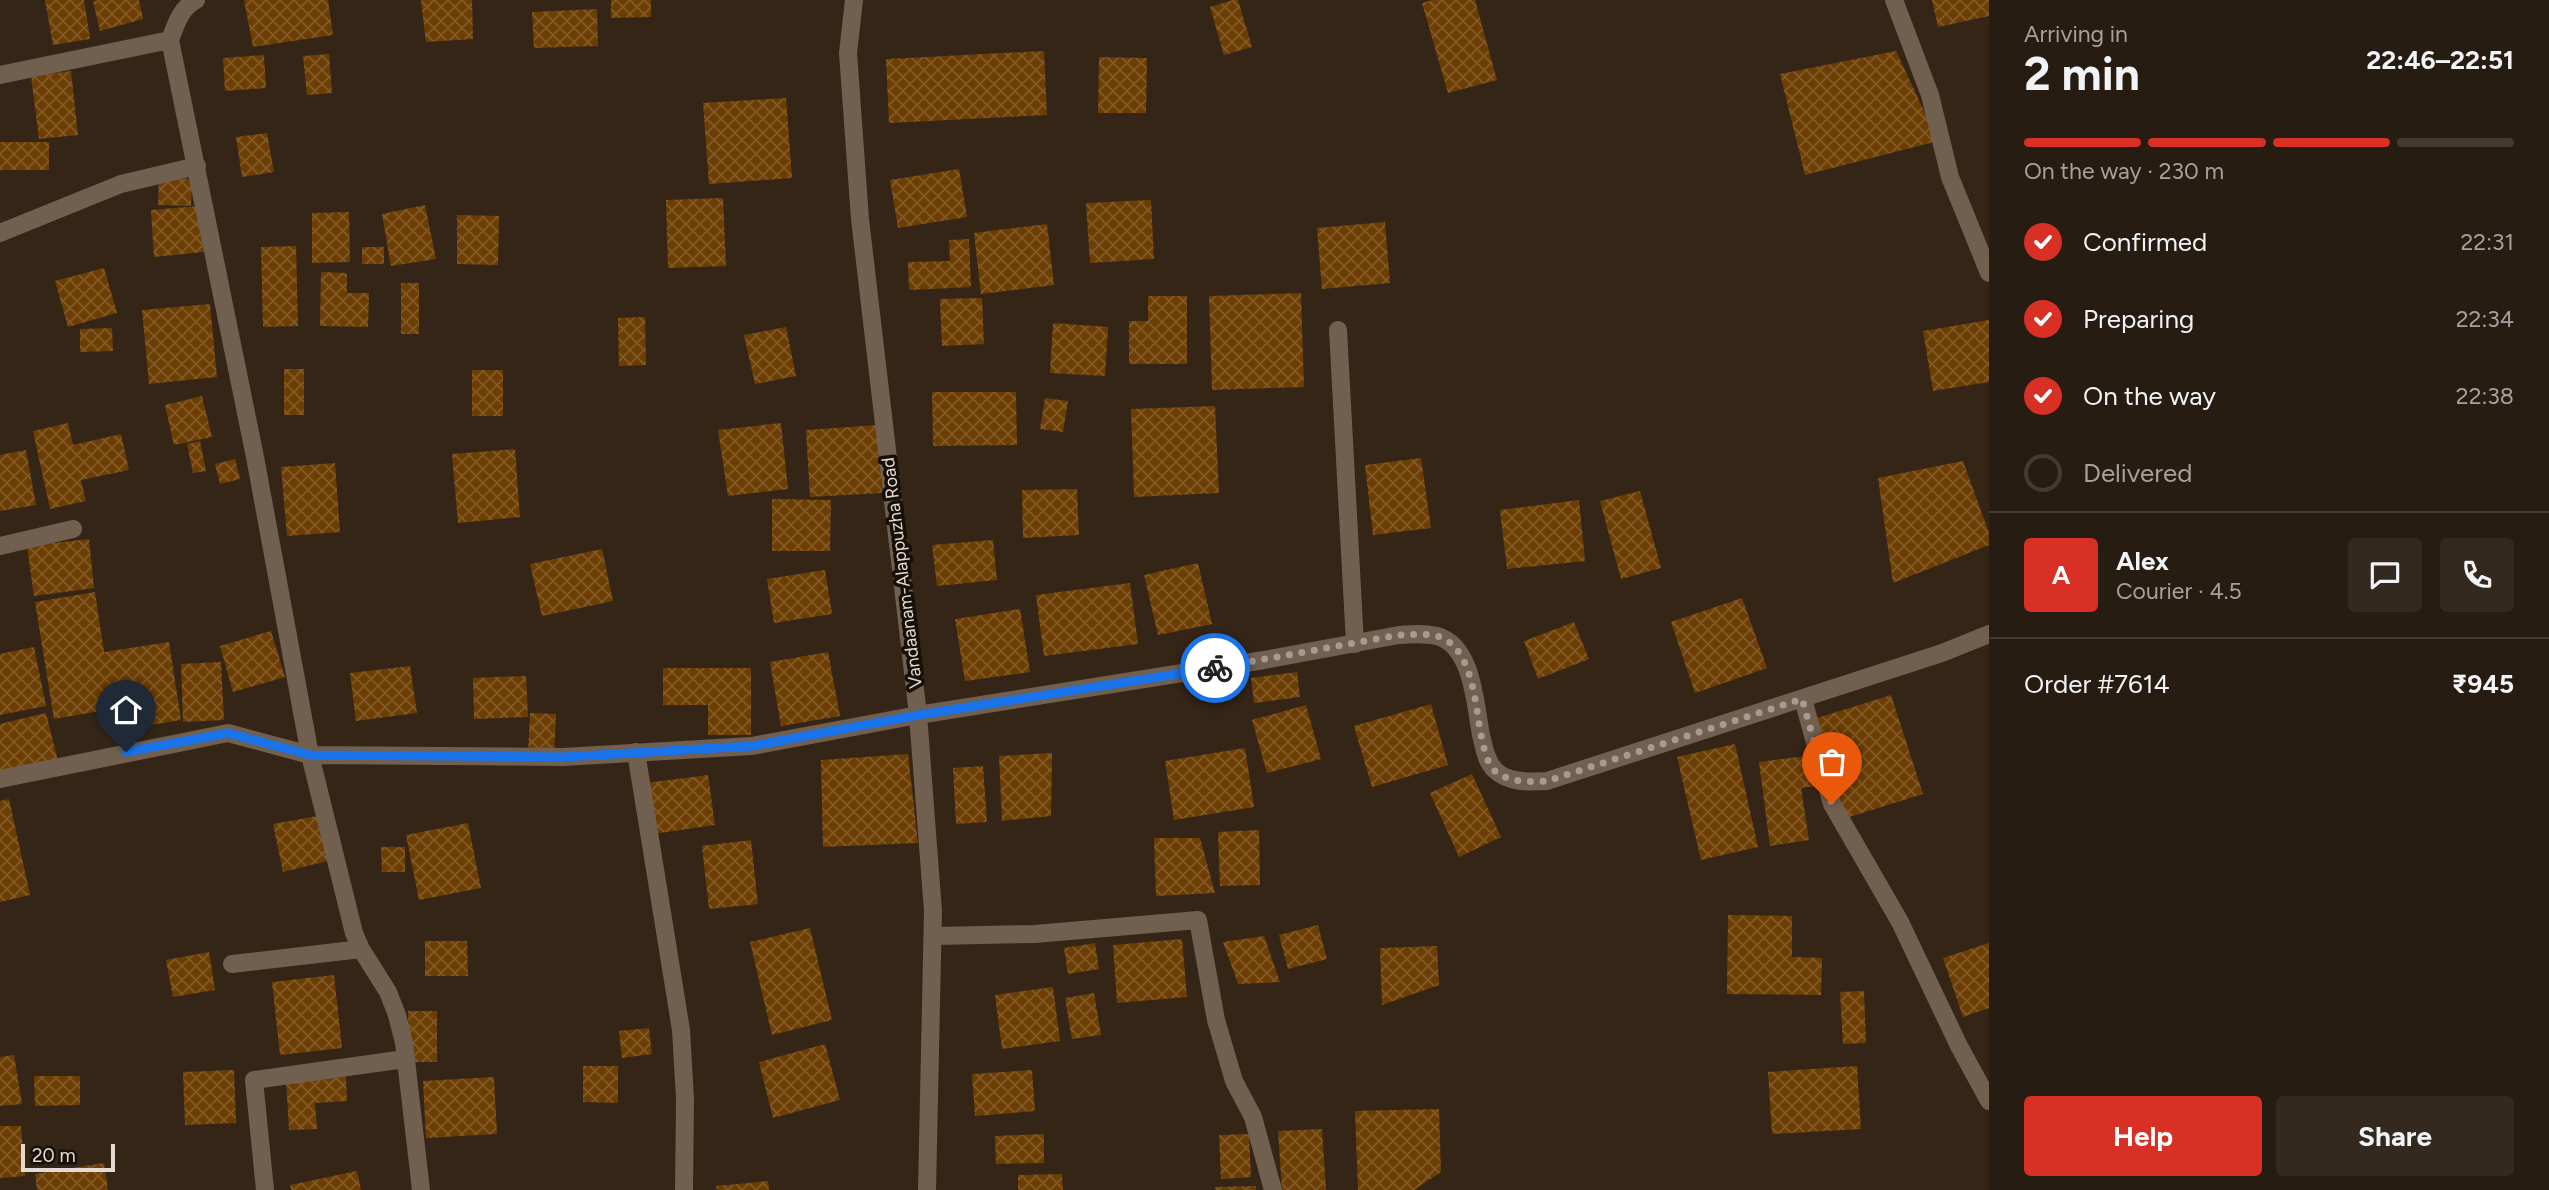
<!DOCTYPE html>
<html lang="en">
<head>
<meta charset="utf-8">
<style>
	body { margin:0; font-family:Figtree,sans-serif; background:#33291f; color:#f1f3f6; height:100vh; display:flex; flex-direction:column; font-size:26px; white-space:nowrap }
	* { box-sizing:border-box; margin:0 }
	p { font-size:23px; color:#a4a19f }
	.icon { flex:none; width:38px; height:38px; fill:none; stroke:currentColor; stroke-width:2; stroke-linecap:round; stroke-linejoin:round }
	.map { position:relative; flex:1; overflow:hidden }
	.drawer { display:flex; flex-direction:column; background:#271c11; width:560px }
	.drawer>* { flex:none }
	.scale { position:absolute; left:21px; bottom:18px; width:94px; box-sizing:border-box; padding-left:7px; border:4px solid #e5dad2; border-top:0; font-size:19px; line-height:24px; white-space:nowrap; color:#e5dad2; -webkit-text-stroke:5px #161009; paint-order:stroke }
	.pin { position:absolute; display:grid; place-items:center; width:60px; height:60px; color:#fff; margin:-72px -30px; border-radius:50% 50% 50% 0; rotate:-45deg; box-shadow:0 0 7px #0007 }
	.pin .icon { rotate:45deg }
	.courier { position:absolute; display:grid; place-items:center; width:70px; height:70px; margin:-35px; border:5px solid #1a73e8; border-radius:50%; background:#fff; color:#222; box-shadow:0 2px 9px #0007 }
	.headline em { font-style:normal; font-weight:700 }
	.headline div { display:flex; flex-direction:column-reverse }
	.headline { display:flex; align-items:center; justify-content:space-between; height:119px; padding:0 35px }
	h1 { font-size:46px; font-weight:700; line-height:52px }
	.bar { display:grid; grid-template-columns:repeat(4,1fr); gap:10px 7px; align-content:center; height:84px; padding:0 35px }
	.bar i { height:9px; border-radius:5px; background:#433a31 }
	.bar .on { background:#d93025 }
	.bar p { grid-column:span 4 }
	.line { display:flex; align-items:center; gap:18px; padding:0 35px; border-top:2px solid #433a31 }
	.line div { flex:1 }
	.round { display:grid; place-items:center; flex:none; width:74px; height:74px; border-radius:7px; background:#33291f }
	ol { padding:0 35px; list-style:none }
	li { display:flex; align-items:center; gap:21px; height:77px }
	li p { margin-inline-start:auto }
	li .icon { padding:7px; border-radius:50%; background:#d93025; color:#fff; stroke-width:4 }
	li:last-child { color:#a4a19f }
	li i { width:38px; height:38px; border:4px solid #433a31; border-radius:50% }
	.cta { display:flex; gap:14px; margin-top:auto; padding:14px 35px }
	.cta a { flex:1; height:80px; border-radius:7px; background:#d93025; color:#fff; font-size:28px; font-weight:700; line-height:80px; text-align:center }
	.cta a+a { background:#33291f; color:#f1f3f6 }
	main { display:flex; flex:1; min-height:0 }
	.map>svg:first-child { display:block }
	.building { fill:url(#building-cross-hatch) }
	.lines { fill:none; stroke-linecap:round; stroke-linejoin:round }
	.street { stroke:#715f50; stroke-width:18 }
	.secondary { stroke:#715f50; stroke-width:18 }
	.done { stroke:#a79b91; stroke-width:7; stroke-dasharray:0 12.6 }
	.route { stroke:#1a73e8; stroke-width:9 }
	.labels { text-anchor:middle; stroke-width:7; stroke-linejoin:round; paint-order:stroke }
	.street-label { font-size:18px; fill:#e5dad2; stroke:#161009 }
</style>
</head>
<body>
<main>
<div class="map">
<svg width="1989" height="1190" viewBox="0 0 1989 1190">
	<defs>
		<pattern id="building-cross-hatch" width="8" height="8" patternUnits="userSpaceOnUse" patternTransform="scale(1.75)"><rect width="8" height="8" fill="#6d3e03"/><path d="M0 0l8 8M0 8l8-8" fill="none" stroke="#825927"/></pattern>
	</defs>
	<rect width="100%" height="100%" fill="#342517"/>
	<!-- building -->
	<path class="building" d="M45,0H84L90,39L53,45Z
		M99,0H139L143,19L100,31L93,1Z
		M244,0H328L333,35L253,47Z
		M421,0H472L473,39L426,42Z
		M611,0H651V17L611,18Z
		M1233,0H1238L1252,47L1224,55L1210,7Z
		M1432,0H1475L1497,80L1448,93L1422,3Z
		M1932,0H1989V16L1938,27Z
		M597,9L598,46L534,48L532,12Z
		M1044,51L1047,115L889,123L886,59Z
		M1896,51L1938,141L1805,175L1780,74Z
		M329,54L332,93L307,95L303,56Z
		M264,55L266,88L225,91L223,58Z
		M1099,57L1147,58L1146,113H1098Z
		M71,71L78,135L39,139L31,76Z
		M786,98L792,178L709,184L703,103Z
		M267,133L274,172L242,177L236,137Z
		M0,142H49V170H0Z
		M959,169L967,217L898,228L890,180Z
		M159,178L192,179L191,206L158,205Z
		M723,198L726,266L668,268L666,200Z
		M1151,200L1154,259L1090,263L1086,203Z
		M425,205L436,259L391,266L382,214Z
		M200,206L204,252L154,257L151,210Z
		M349,212L350,262L312,263V213Z
		M457,215L499,216L498,265L457,264Z
		M1385,222L1390,283L1322,289L1317,228Z
		M1047,224L1054,285L981,294L974,233Z
		M969,239L971,287L909,290L908,262L950,261L949,240Z
		M296,246L298,326L263,327L261,247Z
		M362,247H384V264H362Z
		M104,268L117,313L68,327L55,281Z
		M321,272L347,273V293H369L368,327L320,326Z
		M401,283H419V334H401Z
		M1301,293L1304,387L1212,390L1209,296Z
		M1148,296H1187V364H1129V321H1148Z
		M982,298L984,344L942,346L940,299Z
		M210,304L217,377L149,384L142,310Z
		M645,317L646,365L619,366L618,318Z
		M1989,320V382L1933,391L1923,331Z
		M1053,323L1108,327L1105,376L1050,373Z
		M786,327L796,376L755,384L744,335Z
		M112,328L113,351L80,352V329Z
		M284,369H304V415H284Z
		M472,370H503V416H472Z
		M932,392H1016L1017,445L933,446Z
		M202,396L212,437L174,445L165,405Z
		M1045,398L1068,401L1063,432L1040,429Z
		M1215,406L1219,493L1134,497L1131,409Z
		M68,423L73,445L121,434L129,470L81,480L86,501L50,509L33,431Z
		M781,423L788,489L728,496L718,430Z
		M878,425L882,493L810,497L806,430Z
		M200,441L206,471L193,473L187,444Z
		M515,449L520,517L458,523L452,454Z
		M26,450L36,505L0,511V455Z
		M1421,458L1431,528L1373,535L1365,465Z
		M235,459L240,479L220,484L215,464Z
		M1963,461L1989,533V545L1893,583L1878,478Z
		M335,463L340,532L287,536L281,467Z
		M1077,489L1079,535L1023,538L1022,490Z
		M1640,491L1661,568L1621,579L1600,501Z
		M772,499L831,500L830,551H772Z
		M1579,500L1585,561L1507,569L1500,510Z
		M89,539L94,588L34,596L27,546Z
		M993,540L997,580L937,586L932,545Z
		M602,549L613,601L542,616L530,564Z
		M1198,563L1212,624L1158,635L1144,575Z
		M825,570L832,614L774,623L767,579Z
		M1130,583L1138,644L1044,656L1036,595Z
		M95,592L104,652L169,642L181,720L109,732L106,710L54,719L35,602Z
		M1742,598L1767,668L1695,693L1671,622Z
		M1020,609L1030,672L965,681L955,619Z
		M1574,622L1589,659L1538,679L1524,641Z
		M271,631L285,677L233,692L220,646Z
		M34,647L46,706L0,715V654Z
		M828,652L840,716L781,726L770,662Z
		M221,662L224,720L183,722L181,664Z
		M410,666L417,713L356,721L350,673Z
		M663,668H751V735H708V705H663Z
		M1297,672L1300,697L1254,703L1251,678Z
		M526,676L528,717L474,719L473,678Z
		M1891,695L1923,794L1846,818L1814,719Z
		M1431,704L1448,765L1372,787L1354,726Z
		M1306,705L1321,759L1267,773L1252,720Z
		M46,713L58,761L0,775V724Z
		M530,713L556,714L554,754L528,753Z
		M1735,744L1758,847L1701,860L1677,757Z
		M1245,748L1254,807L1174,820L1165,761Z
		M1052,753L1051,816L1002,821L999,756Z
		M908,754L918,843L823,847L821,760Z
		M1813,755L1818,786L1801,788L1809,840L1770,846L1759,762Z
		M983,766L987,822L956,824L953,768Z
		M1472,774L1501,837L1459,857L1430,793Z
		M708,775L715,825L653,834L646,783Z
		M9,799L30,895L0,902V801Z
		M317,816L331,860L283,872L273,824Z
		M468,823L481,888L419,900L406,835Z
		M1259,830L1260,885L1220,886L1218,832Z
		M1154,838H1200L1215,893L1156,896Z
		M751,840L758,904L709,909L702,846Z
		M381,847H405V872H382Z
		M1728,915L1792,916V957L1822,958L1821,995L1727,994Z
		M1318,925L1327,959L1288,969L1279,935Z
		M810,928L832,1020L772,1035L750,942Z
		M1264,936L1280,982L1238,984L1223,942Z
		M1182,939L1187,997L1117,1003L1113,945Z
		M425,941H467L468,976H425Z
		M1095,943L1099,969L1068,974L1064,948Z
		M1989,943V1008L1963,1017L1943,958Z
		M1437,946L1439,985L1382,1005L1380,948Z
		M209,952L215,990L173,997L166,960Z
		M334,975L342,1048L280,1055L272,982Z
		M1053,987L1060,1041L1002,1049L995,995Z
		M1864,991L1866,1043L1843,1044L1840,992Z
		M1094,993L1101,1035L1072,1039L1065,998Z
		M408,1011H437V1062H409Z
		M649,1028L652,1054L622,1058L619,1031Z
		M825,1044L840,1100L773,1118L759,1062Z
		M14,1055L22,1104L0,1106V1057Z
		M583,1066H618V1103L583,1102Z
		M1857,1066L1861,1129L1772,1134L1768,1072Z
		M234,1070L236,1123L185,1125L183,1072Z
		M1032,1070L1035,1111L975,1116L972,1074Z
		M34,1076H80V1105L35,1106Z
		M346,1076L347,1101L315,1103L317,1129L289,1130L286,1080Z
		M494,1077L497,1134L426,1138L423,1081Z
		M1439,1109L1441,1172L1414,1190H1358L1355,1111Z
		M0,1126H21L25,1176L0,1178Z
		M1322,1129L1326,1190H1282L1278,1131Z
		M1044,1134V1163L996,1164L995,1136Z
		M1249,1134L1251,1177L1221,1179L1219,1135Z
		M104,1163L108,1190H37L35,1174Z
		M357,1171L361,1190H291L290,1185Z
		M1062,1174L1063,1190H1018V1175Z
		M768,1181L769,1190H717L716,1186Z
		M1256,1186V1190H1216L1215,1187Z"/>
	<g class="lines">
		<!-- street -->
		<path class="street" d="M196,0C180,9 176,24 170,40L255,457L310,755L354,933L361,949L388,992L397,1015L404,1043L421,1190
			M1894,0L1930,95L1950,177L1989,273
			M0,75L170,40
			M0,233L121,184L197,166
			M1338,330L1355,644
			M0,546L73,529
			M1803,699L1832,804L1900,922L1959,1046L1989,1101
			M636,752L681,1030L685,1099L684,1190
			M0,779L228,733L310,755L563,757L752,746L918,715
			M933,936L1035,934L1198,920L1216,1020L1234,1081L1253,1117L1273,1190
			M232,964L361,949
			M265,1190L254,1080L405,1059"/>
		<!-- secondary -->
		<path class="secondary" d="M854,0L848,53L860,219L918,715L933,911L927,1190
			M918,715L1264,660L1399,635C1412,634 1424,633 1437,636C1473,646 1475,704 1481,735C1484,747 1486,762 1495,770C1508,783 1530,782 1547,781L1942,653L1989,634"/>
	</g>
	<g class="lines">
		<!-- done -->
		<path class="done" d="M1215,668L1399,635C1411,635 1424,633 1437,636C1473,646 1475,705 1481,735C1484,747 1486,762 1495,771C1509,783 1530,782 1547,781L1802,699L1832,804"/>
		<!-- route -->
		<path class="route" d="M126,752L228,733L310,755L563,757L752,746L918,715L1215,668"/>
	</g>
	<g class="labels">
		<!-- street labels -->
		<g class="street-label">
			<text transform="translate(902 573) rotate(-97)" y="6">Vandaanam-Alappuzha Road</text>
		</g>
	</g>
</svg>
<div class="scale">20 m</div>
<div class="pin" style="left:1832px;top:804px;background:#ea580c"><svg class="icon" aria-label="bag" viewBox="0 0 24 24"><path d="M5 8h14l-1 12H6zM9 8a3 3 0 0 1 6 0"/></svg></div>
<div class="pin" style="left:126px;top:752px;background:#1f2937"><svg class="icon" aria-label="home" viewBox="0 0 24 24"><path d="M3 11l9-7 9 7M6 9v11h12V9"/></svg></div>
<div class="courier" style="left:1215px;top:668px"><svg class="icon" aria-label="bike" viewBox="0 0 24 24"><circle cx="6" cy="16" r="4"/><circle cx="18" cy="16" r="4"/><path d="M6 16l4-8h5l3 8M10 8l3 8H6M13 5h3"/></svg></div>
</div>
<section class="drawer">
<div class="headline"><div><h1>2 min</h1><p>Arriving in</p></div><em>22:46–22:51</em></div>
<div class="bar"><i class="on"></i><i class="on"></i><i class="on"></i><i></i><p>On the way · 230 m</p></div>
<ol>
<li><svg class="icon" aria-label="check" viewBox="0 0 24 24"><path d="M5 12l5 5 9-10"/></svg>Confirmed<p>22:31</p></li>
<li><svg class="icon" aria-label="check" viewBox="0 0 24 24"><path d="M5 12l5 5 9-10"/></svg>Preparing<p>22:34</p></li>
<li><svg class="icon" aria-label="check" viewBox="0 0 24 24"><path d="M5 12l5 5 9-10"/></svg>On the way<p>22:38</p></li>
<li><i></i>Delivered</li>
</ol>
<div class="line" style="height:126px"><b class="round" style="background:#d93025;color:#fff">A</b><div><b>Alex</b><p>Courier · 4.5</p></div><a class="round"><svg class="icon" aria-label="chat" viewBox="0 0 24 24"><path d="M4 5h16v11H9l-5 4z"/></svg></a><a class="round"><svg class="icon" aria-label="phone" viewBox="0 0 24 24"><path d="M5 4h4l2 5-3 2q2 4 5 5l2-3 5 2v4C11 20 4 13 5 4z"/></svg></a></div>
<div class="line" style="height:91px"><div>Order #7614</div><b>₹945</b></div>
<div class="cta"><a>Help</a><a>Share</a></div>
</section>
</main>
</body>
</html>
